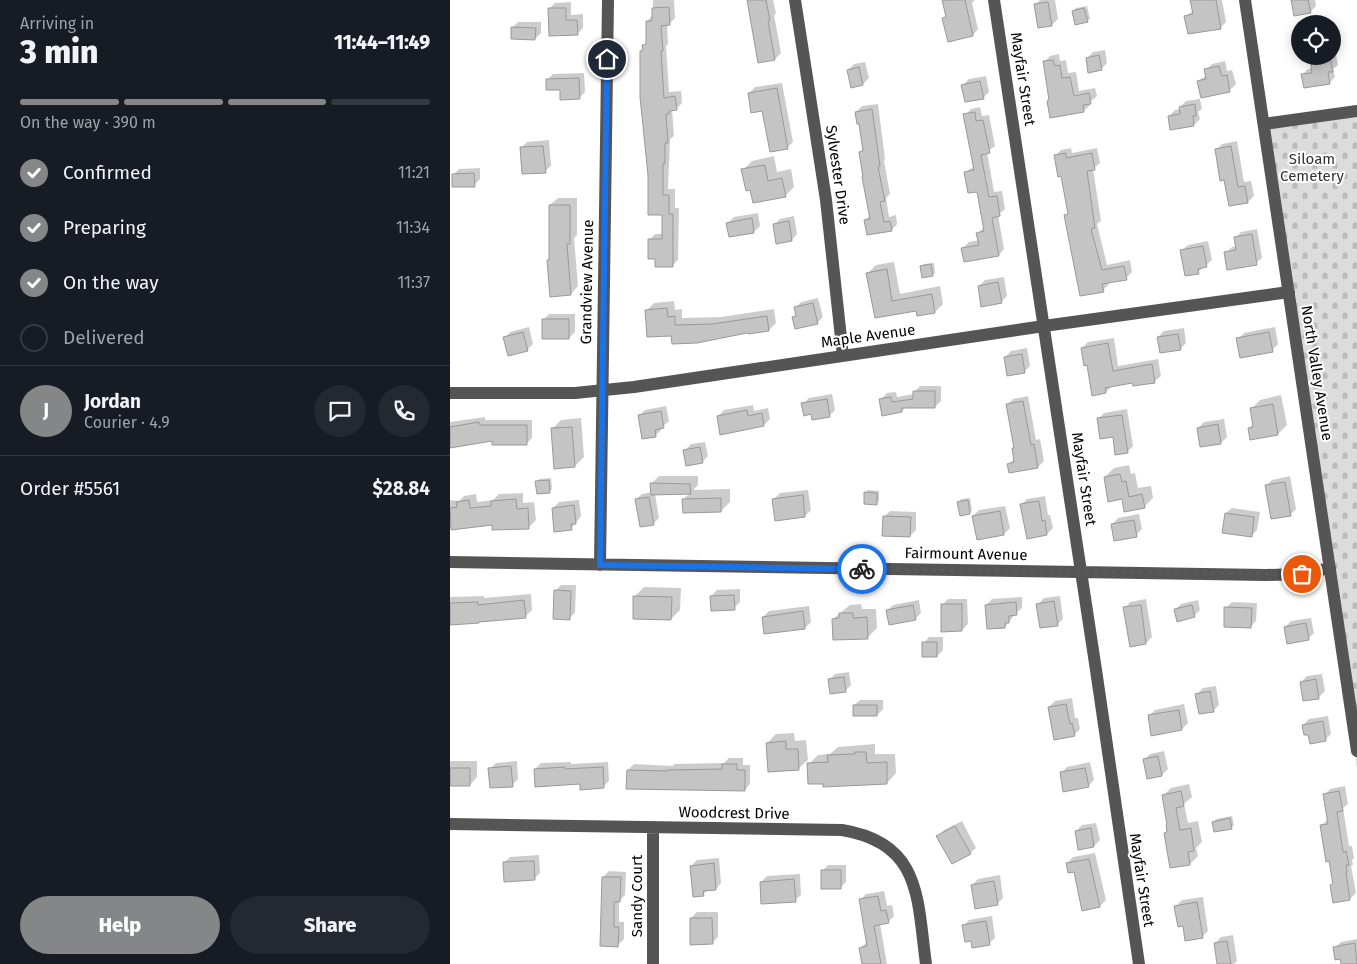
<!DOCTYPE html>
<html lang="en">
<head>
<meta charset="utf-8">
<style>
	body { margin:0; font-family:"Fira Sans",sans-serif; background:#242831; color:#f1f3f6; height:100vh; display:flex; flex-direction:column; font-size:19px; white-space:nowrap }
	* { box-sizing:border-box; margin:0 }
	p { font-size:16px; color:#9ea1a6 }
	.icon { flex:none; width:28px; height:28px; fill:none; stroke:currentColor; stroke-width:2; stroke-linecap:round; stroke-linejoin:round }
	.map { position:relative; flex:1; overflow:hidden }
	.side { display:flex; flex-direction:column; background:#171b24; width:450px }
	.side>* { flex:none }
	.controls { position:absolute; left:841px; top:15px; display:grid; gap:10px }
	.controls a { display:grid; place-items:center; width:50px; height:50px; border-radius:50%; background:#171b24; box-shadow:0 2px 12px #0003; font-size:25px }
	.pin { position:absolute; display:grid; place-items:center; width:42px; height:42px; color:#fff; margin:-21px; border:2px solid #fff; border-radius:50%; box-shadow:0 1px 5px #0007 }
	.courier { position:absolute; display:grid; place-items:center; width:50px; height:50px; margin:-25px; border:4px solid #1a73e8; border-radius:50%; background:#fff; color:#222; box-shadow:0 1px 6px #0007 }
	.head em { font-style:normal; font-weight:800 }
	.head div { display:flex; flex-direction:column-reverse }
	.head { display:flex; align-items:center; justify-content:space-between; height:85px; padding:0 20px }
	h1 { font-size:32px; font-weight:800; line-height:38px }
	.bar { display:grid; grid-template-columns:repeat(4,1fr); gap:8px 5px; align-content:center; height:60px; padding:0 20px }
	.bar i { height:6px; border-radius:4px; background:#363941 }
	.bar .active { background:#858687 }
	.bar p { grid-column:span 4 }
	.line { display:flex; align-items:center; gap:12px; padding:0 20px; border-top:1px solid #363941 }
	.line div { flex:1 }
	.round { display:grid; place-items:center; flex:none; width:52px; height:52px; border-radius:26px; background:#242831 }
	ol { padding:0 20px; list-style:none }
	li { display:flex; align-items:center; gap:15px; height:55px }
	li p { margin-inline-start:auto }
	li .icon { padding:5px; border-radius:50%; background:#858687; color:#fff; stroke-width:4 }
	li:last-child { color:#9ea1a6 }
	li i { width:28px; height:28px; border:2px solid #363941; border-radius:50% }
	.primary-button { display:flex; gap:10px; margin-top:auto; padding:10px 20px }
	.primary-button a { flex:1; height:58px; border-radius:30px; background:#858687; color:#fff; font-size:20px; font-weight:800; line-height:58px; text-align:center }
	.primary-button a+a { background:#242831; color:#f1f3f6 }
	main { display:flex; flex:1; min-height:0 }
	.map>svg:first-child { display:block }
	.cemetery { fill:url(#cemetery-stones) }
	.shadow { fill:#0003 }
	.building { fill:#c4c4c4; stroke:#999 }
	.lines { fill:none; stroke-linecap:round; stroke-linejoin:round }
	.minor { stroke:#555; stroke-width:12 }
	.done { stroke:#595959; stroke-width:5; stroke-dasharray:0 9 }
	.route { stroke:#1a73e8; stroke-width:6 }
	.labels { text-anchor:middle; stroke-width:4; stroke-linejoin:round; paint-order:stroke }
	.street-label { font-size:15px; fill:#000; stroke:#fff }
	.park-label { font-size:15px; fill:#333; stroke:#fff }
</style>
</head>
<body>
<main>
<section class="side">
<div class="head"><div><h1>3 min</h1><p>Arriving in</p></div><em>11:44–11:49</em></div>
<div class="bar"><i class="active"></i><i class="active"></i><i class="active"></i><i></i><p>On the way · 390 m</p></div>
<ol>
<li><svg class="icon" aria-label="check" viewBox="0 0 24 24"><path d="M5 12l5 5 9-10"/></svg>Confirmed<p>11:21</p></li>
<li><svg class="icon" aria-label="check" viewBox="0 0 24 24"><path d="M5 12l5 5 9-10"/></svg>Preparing<p>11:34</p></li>
<li><svg class="icon" aria-label="check" viewBox="0 0 24 24"><path d="M5 12l5 5 9-10"/></svg>On the way<p>11:37</p></li>
<li><i></i>Delivered</li>
</ol>
<div class="line" style="height:90px"><b class="round" style="background:#858687;color:#fff">J</b><div><b>Jordan</b><p>Courier · 4.9</p></div><a class="round"><svg class="icon" aria-label="chat" viewBox="0 0 24 24"><path d="M4 5h16v11H9l-5 4z"/></svg></a><a class="round"><svg class="icon" aria-label="phone" viewBox="0 0 24 24"><path d="M5 4h4l2 5-3 2q2 4 5 5l2-3 5 2v4C11 20 4 13 5 4z"/></svg></a></div>
<div class="line" style="height:65px"><div>Order #5561</div><b>$28.84</b></div>
<div class="primary-button"><a>Help</a><a>Share</a></div>
</section>
<div class="map">
<svg width="907" height="964" viewBox="0 0 907 964">
	<defs>
		<pattern id="cemetery-stones" width="16" height="16" patternUnits="userSpaceOnUse" patternTransform="scale(1.25)"><rect width="16" height="16" fill="#dcdcdc"/><path d="M2 7V4a2 2 0 0 1 4 0v3zM10 15v-3a2 2 0 0 1 4 0v3z" fill="#bbb"/></pattern>
	</defs>
	<rect width="100%" height="100%" fill="#fff"/>
	<!-- cemetery -->
	<path class="cemetery" d="M907,116V767L810,128Z"/>
	<!-- shadow -->
	<path class="shadow" d="M203,0H224L225,18L219,24H217L218,44L216,46L219,92L231,91L232,103L226,109H222L224,136L220,139L218,189H225V208H229L228,260L222,266L206,258L199,240L205,234H213V214L199,175L191,51L197,42V21L203,15Z
		M298,0H323L326,13L324,15L331,53L325,59Z
		M494,0H525L522,3L528,29L523,35L494,18L497,15Z
		M590,0H605L608,19L602,25L585,5Z
		M742,0H772L776,22L770,28L736,16L744,10Z
		M842,0H865L866,6L860,12Z
		M121,2V15L133,14V28L127,34L99,9L105,3Z
		M637,6L640,19L637,21L623,11L626,8Z
		M68,22H91V33L85,39L62,28Z
		M655,50L657,63L651,69L637,58L643,52Z
		M882,50H885L888,65L883,69L885,77L879,83L852,75L858,69L863,68L861,59L864,56H882Z
		M609,54L610,61L616,60L618,73L626,72L629,91L645,88L647,96L639,103L640,105L634,111L600,99L594,62L600,56Z
		M775,61L777,71L782,70L786,84L780,90L752,97L748,81L757,75L756,70L762,64Z
		M415,62L419,78L413,84L398,70L404,64Z
		M134,73L135,92L129,98L97,80L103,74Z
		M536,76L539,92L533,98L513,85L519,79Z
		M332,83L343,142L337,148L313,110L299,93L305,87Z
		M750,99L752,109L748,112L750,119L744,125L719,116L725,110L731,109L730,107L736,101Z
		M428,104L435,159L434,161L440,194L436,198L439,217L446,215L447,224L442,230L415,220L420,215L410,152L414,148L410,123L406,112L412,106Z
		M530,107L532,116L539,115L545,146L537,152L544,192L552,191L555,209L548,215L554,249L549,255L513,248L519,242L529,240L528,233L534,227L528,190L516,172L524,166L515,115L521,109Z
		M99,140L101,166L95,171L71,148L77,142Z
		M787,141L794,182L801,181L804,196L798,202L780,205L775,179L766,150L772,144Z
		M621,148L622,153L647,148L650,163L643,169L651,221L647,224L657,265L680,260L682,272L676,278L658,282L659,284L653,290L615,216L619,212L612,175L605,156L611,150Z
		M324,156L327,172L341,169L344,187L335,196L301,188L293,170L302,161Z
		M30,168V179L24,185L3,175L9,169Z
		M108,198H127V235L124,238L128,286L121,294L98,260L100,259V205Z
		M308,213L310,226L304,232L280,236L278,223L284,217Z
		M344,216L347,234L342,240L324,225L330,219Z
		M807,229L812,258L806,263L776,253L782,247L787,246L785,238L791,232Z
		M758,241L762,260L748,272L732,250L738,245Z
		M444,262L450,294L490,286L493,304L485,312L468,315L467,310L426,317L418,273L426,265Z
		M484,263L485,273L483,275L471,267L474,264Z
		M554,277L557,296L551,302L529,286L535,280Z
		M368,298L373,317L367,323L344,317L347,314L345,308L351,302Z
		M224,301L225,310L232,309V318L271,317L324,309L326,323L319,330L222,335L197,310L204,303Z
		M99,314H125V332L119,338L93,320Z
		M79,327L83,344L77,350L55,338L60,332Z
		M825,327L828,344L822,350L788,339L794,333Z
		M734,328L736,343L730,349L708,337L714,331Z
		M664,338L668,366L708,359L711,376L705,381L684,385L683,382L662,386L656,392L638,364L632,348L638,342Z
		M577,348L580,366L574,372L555,357L561,351Z
		M470,386H491V401L485,407H456L452,411L431,399L437,393L446,392L447,397L464,394V392Z
		M382,394L385,410L379,416L362,413L353,404L359,398Z
		M831,395L837,425L828,434L801,439L799,428L804,424L801,409L810,400Z
		M578,396L586,440L590,439L594,461L588,467L559,464L565,458L563,448L565,447L557,405L563,399Z
		M303,405L304,411L318,408L320,419L314,425L268,416L274,410Z
		M216,406L219,421L211,428V430L205,436L189,416L195,410Z
		M677,409L683,446L677,452L648,419L654,413Z
		M35,417V420H82V438L76,444L43,440L0,444V422Z
		M131,418L134,457L125,466L102,429L111,420Z
		M774,419L777,437L771,443L748,428L754,422Z
		M255,442L258,456L252,462L235,450L241,444Z
		M679,465L681,474L685,473L688,488L701,486L703,498L694,507L673,498L655,477L664,468Z
		M209,476H248V485L243,490L280,489V502L271,511L233,499L240,493L205,494L209,518L203,524L186,499L192,494L202,492L201,484Z
		M840,476L846,509L840,515L816,486L822,480Z
		M101,478L102,489L100,491L87,481L89,479Z
		M358,490L361,510L355,516L324,499L330,493Z
		M418,490L429,491V501L426,504L415,493Z
		M73,493V503L84,502L86,520L79,527L43,524L0,527V500L9,501L14,496L26,494L27,502L43,500L49,494Z
		M595,496L598,515H600L603,528L597,534L571,505L577,499Z
		M520,498L522,510L520,513L508,502L511,499Z
		M129,500L131,516L121,529L103,508L109,502Z
		M555,506L560,528L554,534L523,516L529,510Z
		M782,508L810,512L807,530L801,536L776,513Z
		M440,511L466,512V530L460,536L434,517Z
		M689,514L692,529L686,535L663,524L668,518Z
		M111,585H126L125,613L119,618L105,591Z
		M194,587L231,588L230,610L221,619L185,596Z
		M290,589V602L284,608L261,596L267,590Z
		M81,594L82,610L75,617L0,624V597L34,596V598Z
		M610,596L613,619L607,625L588,604L594,598Z
		M572,597V608L565,614L555,627L536,605L542,599Z
		M498,599H517L518,624L512,630L492,605Z
		M696,599L702,637L696,643L675,608L680,602Z
		M469,600L471,613L466,618L437,611L443,605Z
		M748,600L750,610L744,616L725,610L731,604Z
		M782,602L807,603L806,621L800,627L776,608Z
		M411,604L412,609H426L427,628L418,637L383,619L400,605Z
		M359,606L361,622L355,628L313,617L319,611Z
		M861,618L864,633L858,639L835,627L841,621Z
		M479,637H493V650L487,656L474,643Z
		M399,672L401,685L395,691L379,680L385,674Z
		M872,674L875,691L869,697L851,682L857,676Z
		M766,686L769,705L763,711L747,694L753,688Z
		M622,698L625,718H628L630,729L624,735L599,707L605,701Z
		M410,700H433V709L427,715L404,705Z
		M734,704L738,723L732,729L699,716L705,710Z
		M878,716L881,734L875,740L859,733L853,725L859,719Z
		M344,733L345,741L356,740L358,760L348,769L317,743L326,734Z
		M425,744V754H445L446,773L437,783L359,764L368,755L380,754L388,747Z
		M714,751L718,769L712,775L694,760L700,754Z
		M279,758H293V765H300V784L295,790L178,770L184,764L223,766L224,764L274,763Z
		M0,761H27V777L20,785H0Z
		M67,761L68,779L62,785L40,769L46,763Z
		M121,762V764L158,762L159,781L153,787L131,783L85,769L91,763Z
		M640,762L644,780L638,786L611,773L617,767Z
		M739,784L742,797L734,804L738,823L748,821L752,842L746,848L748,856L740,864L715,833L718,830L713,796L721,788Z
		M895,786L898,804L893,808L899,846H902L904,858L902,860L903,865L901,866L906,893L900,899L882,885L884,883L871,826L877,820L874,795L880,789Z
		M782,816L784,825L781,828L764,822L766,819Z
		M512,821L526,848L520,853L488,836L494,830Z
		M646,823L650,840L644,846L626,831L632,825Z
		M645,853L656,900L650,906L625,870L617,863L623,857Z
		M89,855L90,873L84,879L54,863L60,857Z
		M269,858L271,883L266,889L258,890L253,894L241,866L247,860Z
		M378,865H396V882L390,888L372,871Z
		M159,871L176,872L175,895L169,901V922H174V939L168,945L153,877Z
		M350,874L351,895L345,900L311,882L317,876Z
		M550,875L553,898L547,904L522,885L528,879Z
		M434,891L437,906L442,905L444,916L438,922L430,924L437,964H413L410,948L417,942L410,900L416,894Z
		M753,897L758,931L753,936L734,924L726,906L732,900Z
		M247,912H268V937L262,943L241,918Z
		M542,916L545,938L539,943L522,939L513,926L519,920Z
		M783,935L787,961L784,964H769L765,943L771,937Z
		M907,939V964H893L885,948L891,942Z"/>
	<!-- building -->
	<path class="building" d="M297,0H316L320,20L318,21L325,60L308,63Z
		M492,0H515L523,36L498,42L492,18L496,17Z
		M740,0H766L771,29L738,34L734,16L743,14Z
		M841,0H858L861,13L844,16Z
		M598,2L602,26L588,28L584,4Z
		M219,7L220,25L211,26L213,51H211L214,98L225,96L227,110L219,111V114H216L218,143H215V164H213V195H219V214H223V267H205V259H198V239H212V215H198V175L190,97V51L193,50L192,45L196,44V21H202V8Z
		M98,8H116V20H127L128,35L99,36Z
		M634,8L638,22L625,25L622,11Z
		M61,27L86,28L85,40L61,39Z
		M649,55L652,70L638,73L636,58Z
		M872,56H880L883,72H878L880,84L854,88L851,74L862,73L860,58Z
		M603,60L605,66L610,65L612,78L620,77L624,96L639,93L641,104L633,105L634,112L600,118L597,101L599,100L593,61Z
		M769,66L772,76L777,75L780,92L751,98L747,81L756,79L754,69Z
		M409,67L413,85L401,88L397,70Z
		M129,78L130,99L110,100V90H96V79Z
		M530,81L534,99L515,102L511,85Z
		M327,88L338,149L320,152L312,111L301,113L298,93Z
		M745,104L746,116H743L744,126L720,130L718,116L730,114L729,107Z
		M422,109L430,166L428,167L435,201L430,202L434,222L440,221L442,231L417,235L414,220L420,219L412,177H413L409,152L413,151L409,124H407L405,112Z
		M525,112L526,121L533,120L540,153L531,155L539,197L547,196L550,216L542,218L549,256L514,262L511,248L529,245L526,233L534,231L527,192L518,193L514,172L524,170L513,114Z
		M93,146L96,173L72,174L70,147Z
		M781,146L788,187L795,186L798,203L779,206L774,180L770,181L765,149Z
		M616,153V158L642,153L645,170L637,171L645,228L641,229L652,270L674,266L677,280L652,284L654,292L630,296L614,215L618,214L611,176L608,177L604,155Z
		M315,165L318,181L332,178L336,197L303,203L300,190L296,191L291,169Z
		M24,173L25,187H2V174Z
		M99,205H120V244H117L121,295L100,297L97,260H99Z
		M302,218L304,233L279,237L276,223Z
		M339,221L342,241L326,244L323,224Z
		M802,234L807,265L777,270L774,252L786,250L784,237Z
		M753,246L757,267L748,269L749,274L735,276L730,250Z
		M481,264L483,276L472,278L470,266Z
		M437,269L442,301L482,294L485,313L467,316L466,311L425,318L416,273Z
		M548,282L552,303L531,307L528,286Z
		M363,303L368,324L345,329L342,317L346,316L344,307Z
		M217,308L218,317L225,316V325L262,324L317,316L319,331L298,334L297,333L247,343L222,344L221,336L197,337L195,310Z
		M92,319H119V339H92Z
		M73,332L78,351L58,356L53,337Z
		M819,332L823,352L790,358L786,338Z
		M728,334L731,350L710,353L707,337Z
		M658,343L663,371L702,364L705,383L683,386L682,383L655,388L656,393L642,396L637,365L634,366L631,348Z
		M572,354L575,373L557,376L554,357Z
		M463,391H485V408H452V412L432,416L429,399L441,397L442,402L463,399Z
		M377,399L380,417L362,420L361,414L354,416L351,403Z
		M573,401L581,445L584,444L588,468L559,473L557,464L564,462L562,448H564L556,404Z
		M823,404L828,435L800,440L798,428L803,427L800,408Z
		M297,410L298,416L312,413L314,426L270,435L267,416Z
		M211,411L214,428L205,430L206,437L192,439L188,415Z
		M672,415L678,453L665,455L663,437L650,439L647,418Z
		M29,422L30,425H77V445H42V441L0,448V427Z
		M768,424L771,444L750,447L747,428Z
		M122,427L125,467L104,469L101,428Z
		M250,447L253,463L236,466L233,450Z
		M670,474L672,482L676,481L679,497L692,494L695,508L674,512L672,499L658,502L654,477Z
		M99,480L100,493L87,494L85,481Z
		M835,482L841,516L821,519L815,485Z
		M200,483L240,484L241,494L201,495Z
		M414,492L427,493V505L414,504Z
		M353,495L355,517L325,521L322,499Z
		M199,497L204,525L190,527L185,499Z
		M271,498V512L233,513L232,499Z
		M66,499L67,509L78,508L79,529L42,530V525L1,530L0,508L7,507L6,502L19,500L20,508L41,506V501Z
		M518,500L520,514L510,516L507,502Z
		M589,501L592,521L595,520L597,535L577,539L570,504Z
		M124,505L126,524H121L122,530L104,532L102,508Z
		M550,511L554,535L527,540L522,516Z
		M775,513L804,517L802,537L772,533Z
		M433,516L461,517L460,537L432,536Z
		M684,520L687,537L664,541L661,524Z
		M104,590L121,591L120,620L103,619Z
		M284,595L285,610L261,611L260,596Z
		M183,596L222,597L221,620L183,619Z
		M74,600L76,618L29,622V623L0,625V603L28,602V605Z
		M604,601L608,626L590,628L586,604Z
		M566,602L567,615L559,616V623H555V628L537,629L535,605Z
		M491,604H512V631L491,632Z
		M463,605L466,620L439,625L436,610Z
		M691,605L696,644L680,647L673,607Z
		M742,605L745,617L727,622L724,609Z
		M774,607L802,608L801,628L774,627Z
		M353,611L355,629L314,634L312,617Z
		M389,613H403V618L417,617L418,639L383,640L382,619L389,618Z
		M856,623L859,640L837,644L834,627Z
		M472,642H487V657H472Z
		M394,677L396,692L380,694L378,679Z
		M866,679L869,699L853,701L850,682Z
		M760,691L764,712L749,714L745,694Z
		M616,704L620,724L622,723L625,736L604,740L598,707Z
		M403,705H427V716H403Z
		M729,710L732,730L701,736L698,715Z
		M873,721L876,741L860,744L858,735H854L852,725Z
		M336,741V749H348L349,770L318,772L316,743Z
		M405,752H416L417,763L437,762V784L373,787V784H358L357,763L378,762L377,755L405,754Z
		M708,756L712,776L697,779L693,759Z
		M272,764H287V770H295V791L176,789L177,770L217,771V770L272,769Z
		M61,766L63,787L40,788L38,768Z
		M115,767V769L153,767L154,788L130,790V784L85,787L84,769Z
		M0,768H20V786H0Z
		M635,768L639,787L613,792L610,772Z
		M731,791L734,806L726,808L730,830L741,828L744,851L738,852L740,865L720,868L714,833L717,832L716,825H717L712,795Z
		M889,791L893,811L887,812L893,852L896,851L899,865H896L897,872H896L900,900L883,903L880,885L883,884L879,861L876,862L870,825L878,824L873,794Z
		M780,818L782,829L764,832L762,822Z
		M505,826L521,854L502,864L486,836Z
		M641,828L644,847L628,850L625,831Z
		M639,859L650,907L632,911L624,872L618,873L616,863Z
		M84,861L85,880L54,882L53,862Z
		M264,863L266,890L253,891L254,896L243,897L240,866Z
		M371,870H391V889H371Z
		M152,877H171L170,902H164V927H169L168,947L150,946Z
		M344,879L346,902L311,904L310,882Z
		M544,881L548,905L525,909L521,885Z
		M428,896L431,911L436,910L439,923L424,926L431,964H412L409,948L417,946L409,899Z
		M747,902L753,938L735,941L733,926L728,927L724,906Z
		M240,918H262L263,944L240,945Z
		M536,921L540,945L522,948L521,941L515,942L512,925Z
		M777,941L781,964H767L764,943Z
		M905,943L907,964H891L890,959L885,960L883,947Z"/>
	<g class="lines">
		<!-- minor -->
		<path class="minor" d="M345,0L376,200L393,356
			M544,0L646,670L689,964
			M795,0L907,751
			M814,124L907,111
			M0,393H125L184,387L594,326L839,292
			M0,562L816,575L852,574L880,568
			M150,565L158,0
			M0,824L392,830C472,843 467,899 476,964
			M203,964V827"/>
	</g>
	<g class="lines">
		<!-- done -->
		<path class="done" d="M412,569L852,574"/>
		<!-- route -->
		<path class="route" d="M157,59L150,565L412,569"/>
	</g>
	<g class="labels">
		<!-- street labels -->
		<g class="street-label">
			<text transform="translate(573 79) rotate(81)" y="5">Mayfair Street</text>
			<text transform="translate(388 175) rotate(82)" y="5">Sylvester Drive</text>
			<text transform="translate(137 282) rotate(-89)" y="5">Grandview Avenue</text>
			<text transform="translate(418 336) rotate(-8)" y="5">Maple Avenue</text>
			<text transform="translate(867 373) rotate(81)" y="5">North Valley Avenue</text>
			<text transform="translate(634 479) rotate(81)" y="5">Mayfair Street</text>
			<text transform="translate(516 554) rotate(1)" y="5">Fairmount Avenue</text>
			<text transform="translate(284 813) rotate(1)" y="5">Woodcrest Drive</text>
			<text transform="translate(692 880) rotate(81)" y="5">Mayfair Street</text>
			<text transform="translate(187 896) rotate(-90)" y="5">Sandy Court</text>
		</g>
		<!-- park labels -->
		<g class="park-label">
			<text x="862" y="164">Siloam<tspan x="862" dy="17">Cemetery</tspan></text>
		</g>
	</g>
</svg>
<div class="controls">
<a><svg class="icon" aria-label="locate" viewBox="0 0 24 24"><circle cx="12" cy="12" r="6"/><path d="M12 2v4M12 18v4M2 12h4M18 12h4"/></svg></a>
</div>
<div class="pin" style="left:852px;top:574px;background:#ea580c"><svg class="icon" aria-label="bag" viewBox="0 0 24 24"><path d="M5 8h14l-1 12H6zM9 8a3 3 0 0 1 6 0"/></svg></div>
<div class="pin" style="left:157px;top:59px;background:#1f2937"><svg class="icon" aria-label="home" viewBox="0 0 24 24"><path d="M3 11l9-7 9 7M6 9v11h12V9"/></svg></div>
<div class="courier" style="left:412px;top:569px"><svg class="icon" aria-label="bike" viewBox="0 0 24 24"><circle cx="6" cy="16" r="4"/><circle cx="18" cy="16" r="4"/><path d="M6 16l4-8h5l3 8M10 8l3 8H6M13 5h3"/></svg></div>
</div>
</main>
</body>
</html>
